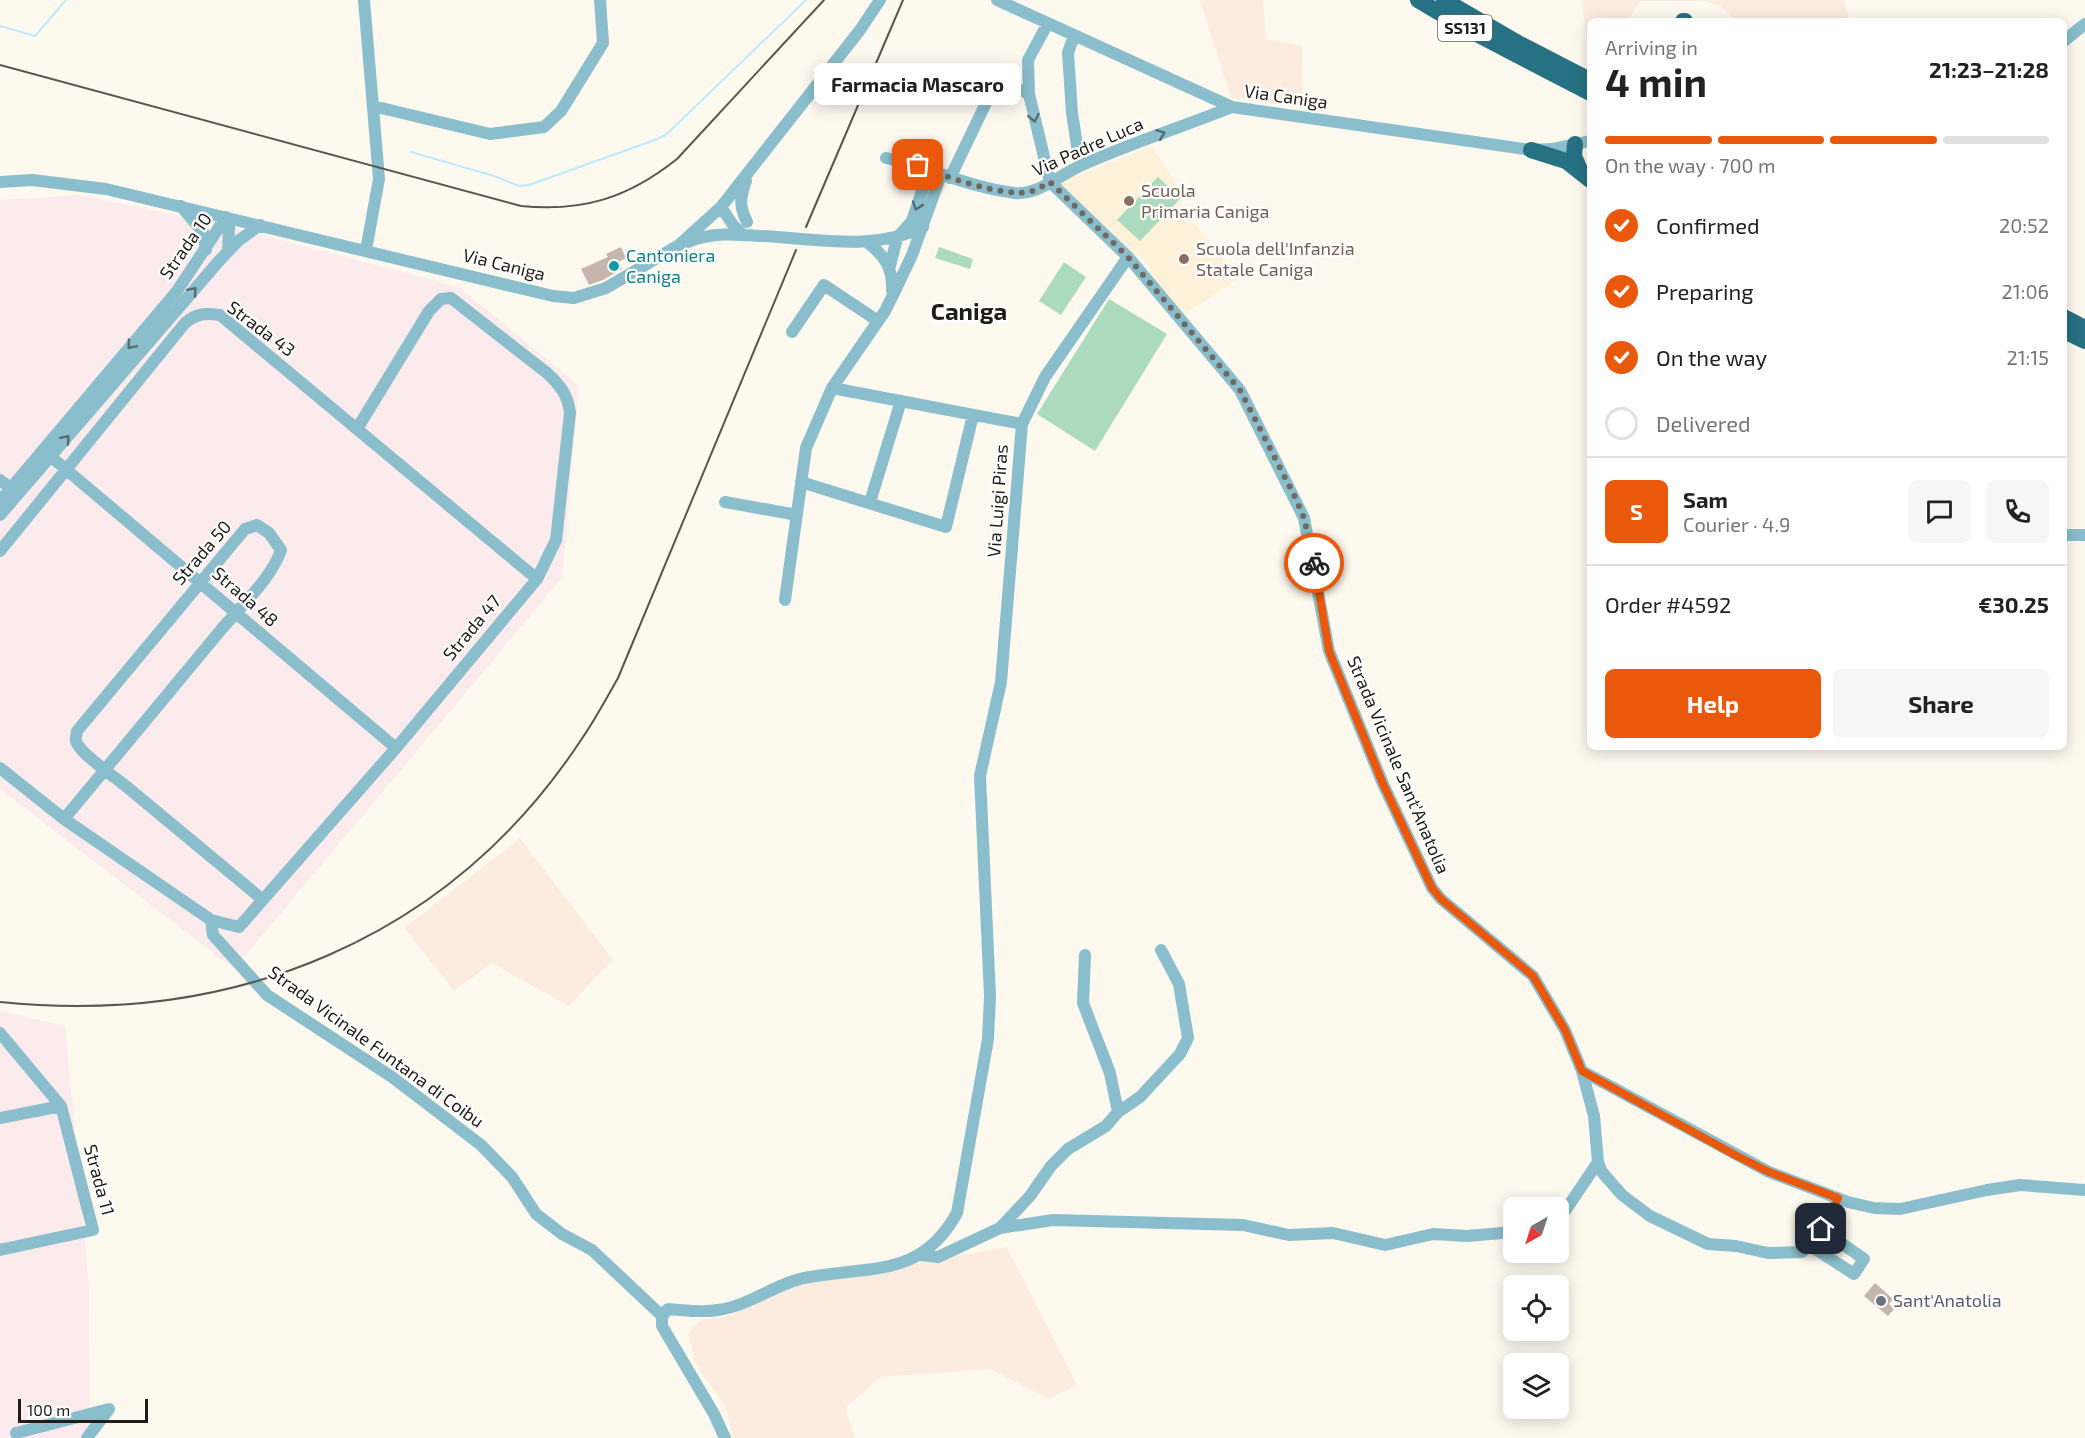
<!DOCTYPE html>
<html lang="en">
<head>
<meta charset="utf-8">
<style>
	body { margin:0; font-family:"Exo 2",sans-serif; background:#f6f6f6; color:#222; height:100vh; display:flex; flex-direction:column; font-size:22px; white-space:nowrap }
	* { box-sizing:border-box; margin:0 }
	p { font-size:20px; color:#767676 }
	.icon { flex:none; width:33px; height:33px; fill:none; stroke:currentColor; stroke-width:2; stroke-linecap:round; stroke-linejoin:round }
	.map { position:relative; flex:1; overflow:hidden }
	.drawer { position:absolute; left:1587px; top:18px; width:480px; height:732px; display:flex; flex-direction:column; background:#fff; border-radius:9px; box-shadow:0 3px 15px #0003 }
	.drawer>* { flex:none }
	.needle { width:39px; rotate:219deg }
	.controls { position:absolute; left:1503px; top:1197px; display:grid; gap:12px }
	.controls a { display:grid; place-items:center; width:66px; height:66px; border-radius:9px; background:#fff; box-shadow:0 3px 15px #0003; font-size:30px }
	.scale { position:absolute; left:18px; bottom:15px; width:130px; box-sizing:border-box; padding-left:6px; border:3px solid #201d18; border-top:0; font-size:16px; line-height:21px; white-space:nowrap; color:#201d18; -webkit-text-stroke:4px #fff; paint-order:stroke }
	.pin { position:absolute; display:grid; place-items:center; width:51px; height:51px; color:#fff; margin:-26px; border-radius:12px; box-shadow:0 3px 9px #0006 }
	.courier { position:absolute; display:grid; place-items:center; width:60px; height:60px; margin:-30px; border:4px solid #ea580c; border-radius:50%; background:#fff; color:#222; box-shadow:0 2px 8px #0007 }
	.bubble { position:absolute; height:42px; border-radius:9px; background:#fff; box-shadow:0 3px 15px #0003; font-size:20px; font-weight:700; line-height:42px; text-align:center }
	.headline em { font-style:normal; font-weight:700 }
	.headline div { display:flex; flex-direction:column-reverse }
	.headline { display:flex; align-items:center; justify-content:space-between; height:102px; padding:0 18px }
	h1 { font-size:39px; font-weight:700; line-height:45px }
	.bar { display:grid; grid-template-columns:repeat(4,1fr); gap:9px 6px; align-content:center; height:72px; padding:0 18px }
	.bar i { height:8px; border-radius:4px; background:#e0e0e0 }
	.bar .on { background:#ea580c }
	.bar p { grid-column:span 4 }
	.line { display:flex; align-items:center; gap:15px; padding:0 18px; border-top:2px solid #e0e0e0 }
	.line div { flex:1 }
	.round { display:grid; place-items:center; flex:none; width:63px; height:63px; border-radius:9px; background:#f6f6f6 }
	ol { padding:0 18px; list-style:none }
	li { display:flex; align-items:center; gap:18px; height:66px }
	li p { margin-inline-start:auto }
	li .icon { padding:6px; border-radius:50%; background:#ea580c; color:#fff; stroke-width:4 }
	li:last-child { color:#767676 }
	li i { width:33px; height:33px; border:3px solid #e0e0e0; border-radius:50% }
	.button { display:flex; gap:12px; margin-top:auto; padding:12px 18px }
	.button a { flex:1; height:69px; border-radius:9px; background:#ea580c; color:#fff; font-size:24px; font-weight:700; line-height:69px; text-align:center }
	.button a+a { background:#f6f6f6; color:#222 }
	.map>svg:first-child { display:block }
	.commercial { fill:#fcebec }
	.industrial { fill:#fcece0 }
	.built { fill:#fdf1da }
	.green { fill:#acdabf }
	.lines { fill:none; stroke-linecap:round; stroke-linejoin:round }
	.stream { stroke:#bce9fd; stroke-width:2 }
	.building { fill:#c6b5ac }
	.minor { stroke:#8abecc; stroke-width:12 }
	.highway { stroke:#267183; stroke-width:16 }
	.rail { stroke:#595650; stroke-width:2 }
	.oneway { stroke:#556e72 }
	.done { stroke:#6e6a63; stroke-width:6; stroke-dasharray:0 10.8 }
	.route { stroke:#ea580c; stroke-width:8 }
	.education-dot { fill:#8d6e63; stroke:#fff; stroke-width:2 }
	.culture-dot { fill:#0f9aa8; stroke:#fff; stroke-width:2 }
	.worship-dot { fill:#6b7280; stroke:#fff; stroke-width:2 }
	.labels { text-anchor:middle; stroke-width:4.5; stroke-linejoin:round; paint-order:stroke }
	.shield { fill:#fff; stroke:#63615d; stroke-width:1.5 }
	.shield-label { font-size:16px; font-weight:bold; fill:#201d18 }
	.street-label { font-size:18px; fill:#201d18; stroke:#fff }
	.education-label { font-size:18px; fill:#785e54; stroke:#fff; text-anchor:start }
	.culture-label { font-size:18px; fill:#0d838f; stroke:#fff; text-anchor:start }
	.worship-label { font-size:18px; fill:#5b616d; stroke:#fff; text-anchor:start }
	.district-label { font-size:24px; font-weight:bold; fill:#201d18; stroke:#fff }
</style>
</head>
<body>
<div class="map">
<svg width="2085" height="1438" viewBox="0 0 2085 1438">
	<rect width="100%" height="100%" fill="#fef9ef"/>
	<!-- commercial -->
	<path class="commercial" d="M79,195L227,226L459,287L579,386L562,578L234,969L0,789V200Z
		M0,1011L65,1026L89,1286L90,1438H0Z"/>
	<!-- industrial -->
	<path class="industrial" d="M1200,0H1263L1266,39L1302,46L1303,108L1231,98Z
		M1582,0H1843L1850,21H1735L1722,7L1705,1H1640L1628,21H1590V41H1587Z
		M520,838L613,960L569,1006L492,963L454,991L404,928Z
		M1007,1247L1077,1385L1049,1399L990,1369L881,1377L845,1408L855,1438H732L727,1409L696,1364L688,1333L702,1319L727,1317L772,1295L809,1283Z"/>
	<!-- built -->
	<path class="built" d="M1152,146L1185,198L1179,205L1240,278L1185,314L1149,277L1150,267L1136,252L1132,255L1057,183Z"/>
	<!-- green -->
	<path class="green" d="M1158,177L1181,198L1140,241L1117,220Z
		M939,247L973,259L970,269L935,258Z
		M1064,262L1086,277L1061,315L1039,301Z
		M1109,299L1167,334L1095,451L1037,414Z"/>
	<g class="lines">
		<!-- stream -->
		<path class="stream" d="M0,26L35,36L66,0
			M411,152L494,176L519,186L529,185L652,141L664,136L672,129L806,0"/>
	</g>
	<!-- building -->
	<path class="building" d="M621,247L626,258L619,262L622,269L603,280L589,285L581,269L608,257L606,254Z
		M1875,1283L1893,1299L1889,1304L1894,1309L1888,1316L1864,1296Z"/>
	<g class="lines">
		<!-- minor -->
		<path class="minor" d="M364,0L379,179L366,250
			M997,0L1232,107L1531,150L1552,149L1590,141
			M1048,23L1028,60L1029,94L1050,182L1128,257L1240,390L1304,518L1329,651L1383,784L1432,888L1441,899L1533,976L1565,1030L1582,1071L1769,1172L1848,1202L1874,1208L1900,1209L1987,1190L2020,1185L2085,1190
			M1074,35L1068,53L1072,113L1080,165
			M2064,41L2085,24
			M373,106L490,134L544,127L561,111L603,43L600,0
			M886,158C929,167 970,188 1015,193C1039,195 1061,174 1082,165C1131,143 1182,127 1232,107
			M950,178L997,80L1029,94
			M746,181C740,197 739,206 747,222
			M0,182L32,180L106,189L553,296L574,298L606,288L679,245L721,207L860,30L880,0
			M181,206L203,232L206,250
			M721,207L733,225L742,234
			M226,217L229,227L228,251
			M688,242C712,232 735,234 760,236C814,238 873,252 923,227
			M867,242C885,256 893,268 892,291
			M890,266L897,238L912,221L929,170
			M792,332L824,285L878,321
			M832,388L1022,424
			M43,450L396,748
			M0,480L11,488
			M801,482L946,527L973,415
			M0,501L177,291L226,217
			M725,502L797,515
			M870,502L901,401
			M0,515L219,261L238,241L260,225
			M2064,535H2085
			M0,551L185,323C197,313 206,313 220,315L537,579
			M785,600L806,448L832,388L885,311L896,289L912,255L941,175
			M0,768L64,819L211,920L239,927L396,748L537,579L556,540L570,413C568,395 560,385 547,373L451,298L441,299L429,311L357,429
			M64,819C116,756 168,693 220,631C239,608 272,578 281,550L269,533L257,525L245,529L77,731C77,734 75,737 76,741C79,753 116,778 127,787L257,895
			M211,920L213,935L267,995L392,1077L481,1145L512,1177L536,1214L562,1234L592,1250L662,1316
			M0,1033L61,1106
			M1582,1071L1594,1116L1598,1162L1602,1172L1622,1195L1650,1216L1708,1244L1736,1246L1768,1253L1802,1252L1830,1217L1838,1198
			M1118,1112L1140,1097L1180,1054L1188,1038L1179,984L1161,950
			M0,1118L61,1106L93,1230L0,1250
			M1558,1216L1565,1211L1598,1162
			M1000,1228L1030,1196L1051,1166L1068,1149L1106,1126L1118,1112L1110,1073L1083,1003L1085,955
			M1809,1245L1854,1274L1864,1259L1821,1229
			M920,1255L938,1257L1000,1228L1053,1220L1243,1225L1289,1235L1333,1233L1385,1245L1433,1234L1467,1236L1514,1232
			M18,1438L16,1433L109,1409L87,1438
			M725,1438L714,1414L662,1326V1316L668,1309C684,1310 702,1313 718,1310C749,1306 775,1284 804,1278C868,1265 920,1280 957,1213L988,1039L990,996L980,776L1001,682L1022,424L1045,377L1128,257"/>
		<!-- highway -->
		<path class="highway" d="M1418,0L1467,29L1590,93
			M1444,0L1518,43L1590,80
			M1683,21H1685
			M1575,144L1574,156L1581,172
			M1531,150L1566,161L1590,180
			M2064,317L2085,328
			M2064,331L2085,341"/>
		<!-- rail -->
		<path class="rail" d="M0,65L521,206C583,212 628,198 677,159L824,0
			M806,227L903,0
			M0,1002C234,1026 449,940 581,740C595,720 606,699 618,678L796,250"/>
	</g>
	<!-- one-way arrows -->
	<defs><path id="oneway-chevron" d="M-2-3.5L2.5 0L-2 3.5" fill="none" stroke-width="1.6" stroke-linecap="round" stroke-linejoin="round" transform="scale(1.5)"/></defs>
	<g class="oneway">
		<use href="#oneway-chevron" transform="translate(1034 118) rotate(79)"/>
		<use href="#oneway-chevron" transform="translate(1161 134) rotate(-21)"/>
		<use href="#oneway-chevron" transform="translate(917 206) rotate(109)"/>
		<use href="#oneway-chevron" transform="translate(193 291) rotate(-49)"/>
		<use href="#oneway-chevron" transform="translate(131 345) rotate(130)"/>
		<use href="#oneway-chevron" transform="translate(66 439) rotate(-49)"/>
	</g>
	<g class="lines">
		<!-- done -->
		<path class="done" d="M918,165C941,176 1004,197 1028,192C1036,191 1043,186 1050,182L1128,257L1240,390L1296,499L1304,518L1314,563"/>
		<!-- route -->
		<path class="route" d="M1314,563L1329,651L1383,784L1432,888L1441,899L1533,976L1565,1030L1582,1071L1737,1156L1769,1172L1838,1198L1830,1217L1821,1229"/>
	</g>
	<!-- markers -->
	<g class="education-dot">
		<circle cx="1129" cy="201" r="6"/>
		<circle cx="1184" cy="259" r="6"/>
	</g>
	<circle class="culture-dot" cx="614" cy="266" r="6"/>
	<circle class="worship-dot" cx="1881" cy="1301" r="6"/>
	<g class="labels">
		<!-- shield labels -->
		<rect class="shield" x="1438" y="15" width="54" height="26" rx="4.5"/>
		<g class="shield-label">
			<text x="1465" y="34">SS131</text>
		</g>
		<!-- street labels -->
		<g class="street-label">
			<text transform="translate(1286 97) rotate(8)" y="6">Via Caniga</text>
			<text transform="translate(1088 147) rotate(-24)" y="6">Via Padre Luca</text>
			<text transform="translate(186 246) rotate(-55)" y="6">Strada 10</text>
			<text transform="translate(504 265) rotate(14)" y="6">Via Caniga</text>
			<text transform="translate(261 329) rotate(37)" y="6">Strada 43</text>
			<text transform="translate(998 501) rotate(-86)" y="6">Via Luigi Piras</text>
			<text transform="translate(202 553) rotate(-49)" y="6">Strada 50</text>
			<text transform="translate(245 597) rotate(41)" y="6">Strada 48</text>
			<text transform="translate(472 628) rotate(-50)" y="6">Strada 47</text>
			<text transform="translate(1398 765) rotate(67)" y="6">Strada Vicinale Sant'Anatolia</text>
			<text transform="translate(376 1047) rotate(36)" y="6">Strada Vicinale Funtana di Coibu</text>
			<text transform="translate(99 1180) rotate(75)" y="6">Strada 11</text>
		</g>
		<!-- education labels -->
		<g class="education-label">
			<text x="1141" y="197">Scuola<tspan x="1141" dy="21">Primaria Caniga</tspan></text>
			<text x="1196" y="255">Scuola dell'Infanzia<tspan x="1196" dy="21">Statale Caniga</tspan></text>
		</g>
		<!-- culture labels -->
		<g class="culture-label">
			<text x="626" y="262">Cantoniera<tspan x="626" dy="21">Caniga</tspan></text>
		</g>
		<!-- worship labels -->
		<g class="worship-label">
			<text x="1893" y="1307">Sant'Anatolia</text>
		</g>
		<!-- district labels -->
		<g class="district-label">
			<text x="969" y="320">Caniga</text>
		</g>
	</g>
</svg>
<div class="controls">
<a><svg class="needle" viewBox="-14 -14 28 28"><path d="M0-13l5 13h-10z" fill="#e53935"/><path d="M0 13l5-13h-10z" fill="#767676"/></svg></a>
<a><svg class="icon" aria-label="locate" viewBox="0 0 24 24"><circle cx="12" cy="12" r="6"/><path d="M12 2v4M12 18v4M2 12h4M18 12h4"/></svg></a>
<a><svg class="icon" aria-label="layers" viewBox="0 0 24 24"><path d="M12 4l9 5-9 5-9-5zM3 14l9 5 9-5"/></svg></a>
</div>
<div class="scale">100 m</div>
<div class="pin" style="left:918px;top:165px;background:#ea580c"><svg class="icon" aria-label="bag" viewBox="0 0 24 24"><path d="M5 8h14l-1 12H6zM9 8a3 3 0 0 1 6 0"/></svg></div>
<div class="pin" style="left:1821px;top:1229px;background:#1f2937"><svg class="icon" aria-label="home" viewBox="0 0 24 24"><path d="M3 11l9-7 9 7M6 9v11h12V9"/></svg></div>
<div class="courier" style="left:1314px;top:563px"><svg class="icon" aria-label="bike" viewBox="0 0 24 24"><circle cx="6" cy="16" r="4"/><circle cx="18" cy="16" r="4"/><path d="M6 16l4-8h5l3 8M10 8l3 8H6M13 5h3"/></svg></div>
<div class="bubble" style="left:814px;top:63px;width:207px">Farmacia Mascaro</div>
<section class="drawer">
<div class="headline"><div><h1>4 min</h1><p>Arriving in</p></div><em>21:23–21:28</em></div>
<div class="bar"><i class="on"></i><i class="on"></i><i class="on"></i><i></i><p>On the way · 700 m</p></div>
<ol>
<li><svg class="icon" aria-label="check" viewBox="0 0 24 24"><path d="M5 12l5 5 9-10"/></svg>Confirmed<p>20:52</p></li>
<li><svg class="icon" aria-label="check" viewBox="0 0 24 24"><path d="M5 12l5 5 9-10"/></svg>Preparing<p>21:06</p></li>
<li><svg class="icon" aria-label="check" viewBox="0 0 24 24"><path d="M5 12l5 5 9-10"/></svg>On the way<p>21:15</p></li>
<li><i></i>Delivered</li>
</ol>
<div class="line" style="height:108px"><b class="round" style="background:#ea580c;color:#fff">S</b><div><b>Sam</b><p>Courier · 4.9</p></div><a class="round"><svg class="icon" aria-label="chat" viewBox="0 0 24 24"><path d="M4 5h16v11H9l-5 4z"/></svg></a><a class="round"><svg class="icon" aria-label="phone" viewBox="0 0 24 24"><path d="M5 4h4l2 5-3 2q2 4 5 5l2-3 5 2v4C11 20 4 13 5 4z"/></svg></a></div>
<div class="line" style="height:78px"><div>Order #4592</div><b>€30.25</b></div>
<div class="button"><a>Help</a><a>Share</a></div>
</section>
</div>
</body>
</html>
